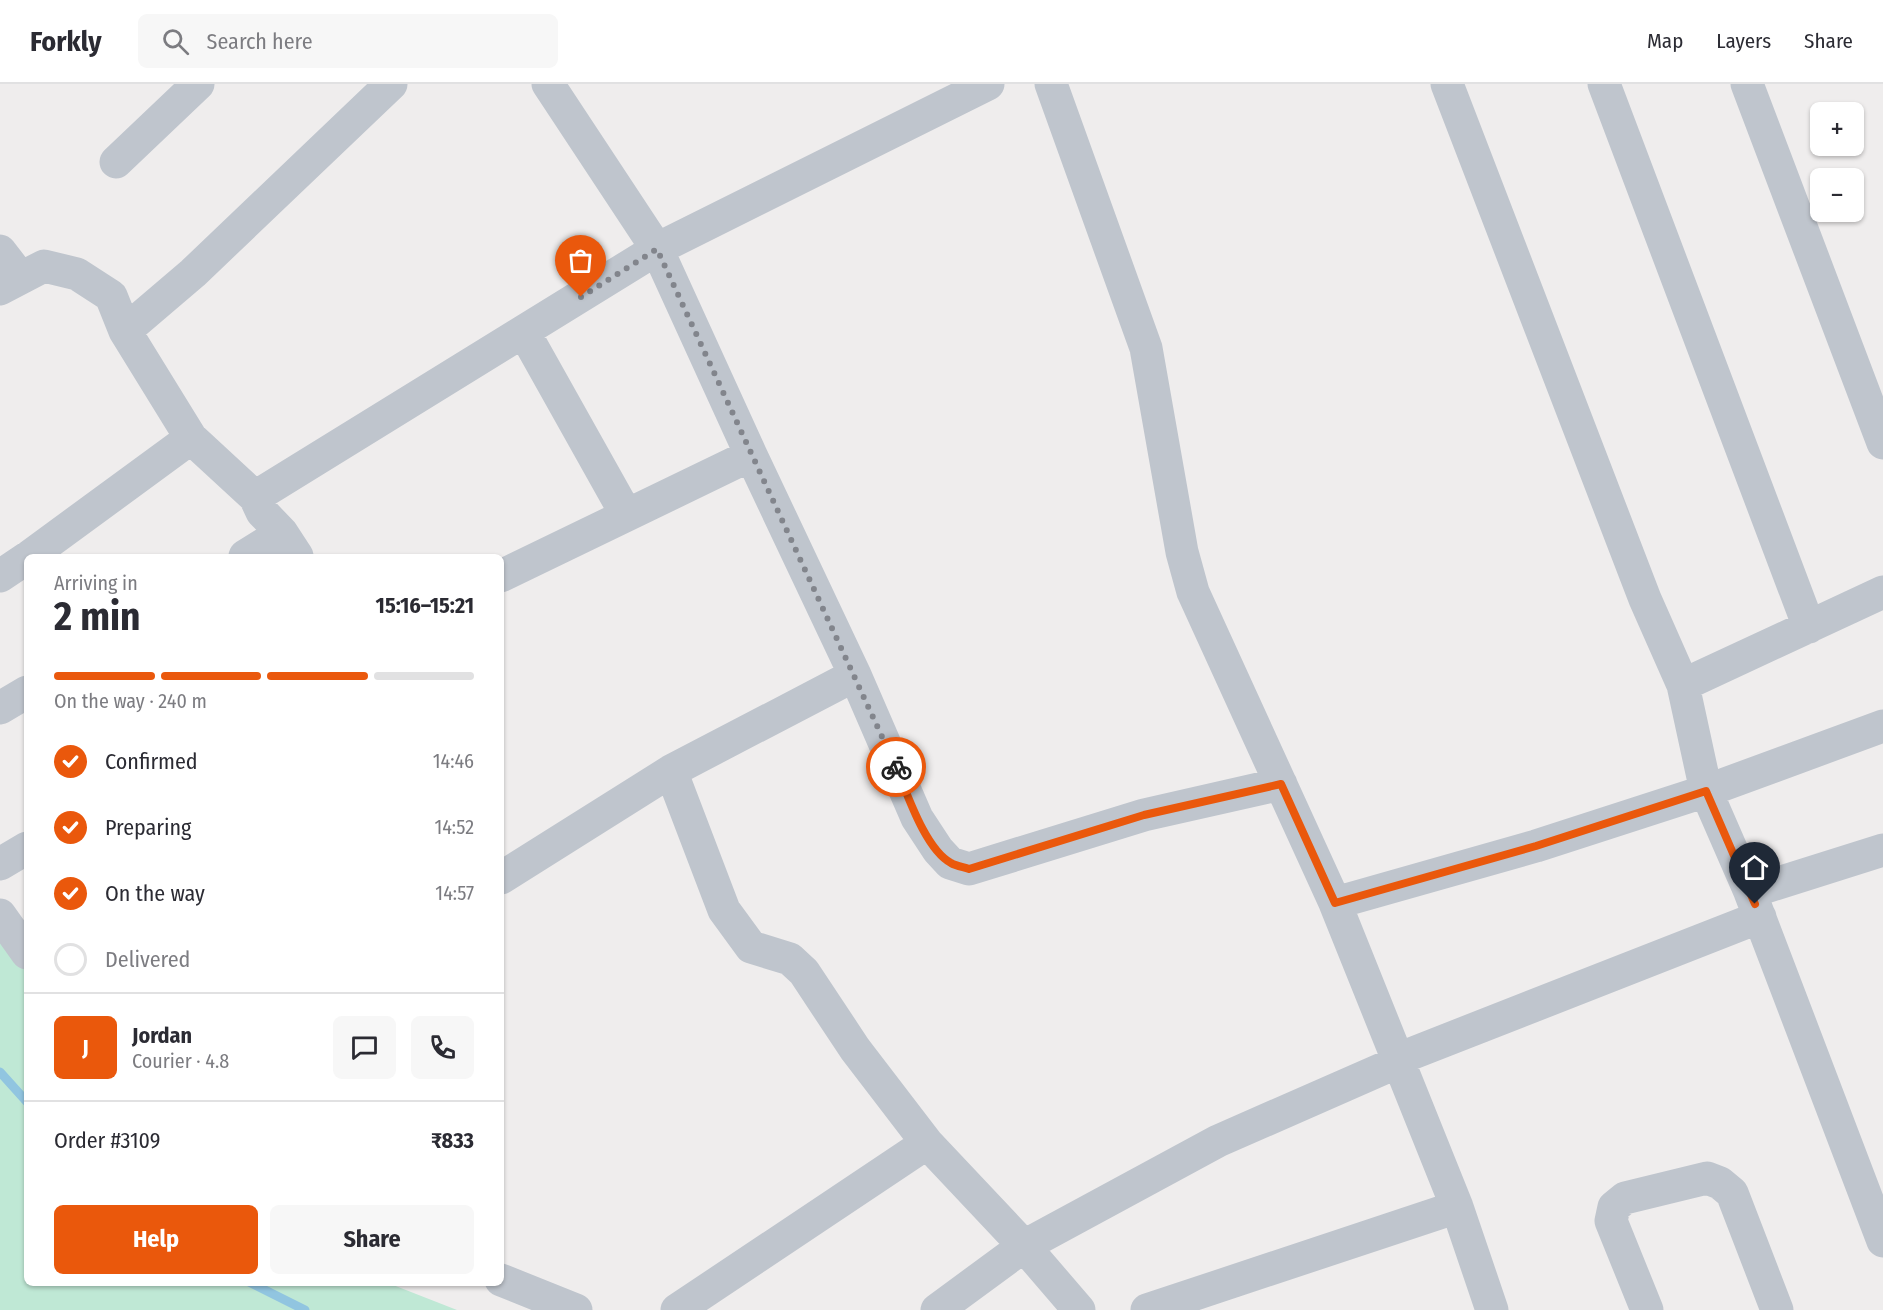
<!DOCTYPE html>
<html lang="en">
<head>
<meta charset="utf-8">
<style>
	body { margin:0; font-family:"Fira Sans Condensed",sans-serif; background:#f7f7f7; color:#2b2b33; height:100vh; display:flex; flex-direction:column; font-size:22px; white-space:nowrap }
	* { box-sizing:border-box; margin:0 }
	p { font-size:20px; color:#7c7c81 }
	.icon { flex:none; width:33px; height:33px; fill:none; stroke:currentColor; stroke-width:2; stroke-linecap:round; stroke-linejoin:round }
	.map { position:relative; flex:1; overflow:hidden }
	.sheet { position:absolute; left:24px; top:470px; width:480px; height:732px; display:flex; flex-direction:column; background:#fff; border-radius:9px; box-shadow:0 2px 4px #0004 }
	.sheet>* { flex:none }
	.buttons { position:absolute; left:1810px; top:18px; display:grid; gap:12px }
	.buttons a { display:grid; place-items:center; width:54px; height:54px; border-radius:9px; background:#fff; box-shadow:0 2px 4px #0004; font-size:30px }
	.pin { position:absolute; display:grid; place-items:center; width:51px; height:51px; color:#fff; margin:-62px -26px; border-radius:50% 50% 50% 0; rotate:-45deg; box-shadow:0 0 6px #0007 }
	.pin .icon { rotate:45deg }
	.courier { position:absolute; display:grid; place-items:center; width:60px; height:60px; margin:-30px; border:4px solid #ea580c; border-radius:50%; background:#fff; color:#222; box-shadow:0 2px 8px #0007 }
	.head em { font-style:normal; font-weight:700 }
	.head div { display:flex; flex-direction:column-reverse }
	.head { display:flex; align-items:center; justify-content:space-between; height:102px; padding:0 30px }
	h1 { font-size:39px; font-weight:700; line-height:45px }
	.bar { display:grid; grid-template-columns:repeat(4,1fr); gap:9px 6px; align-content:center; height:72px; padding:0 30px }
	.bar i { height:8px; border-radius:4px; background:#e1e1e2 }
	.bar .active { background:#ea580c }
	.bar p { grid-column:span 4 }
	.line { display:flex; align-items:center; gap:15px; padding:0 30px; border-top:2px solid #e1e1e2 }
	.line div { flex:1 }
	.round { display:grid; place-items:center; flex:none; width:63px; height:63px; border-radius:9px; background:#f7f7f7 }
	ol { padding:0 30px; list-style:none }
	li { display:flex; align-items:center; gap:18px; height:66px }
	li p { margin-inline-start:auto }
	li .icon { padding:6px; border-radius:50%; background:#ea580c; color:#fff; stroke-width:4 }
	li:last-child { color:#7c7c81 }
	li i { width:33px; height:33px; border:3px solid #e1e1e2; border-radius:50% }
	.primary-button { display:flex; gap:12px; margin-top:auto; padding:12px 30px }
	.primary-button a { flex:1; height:69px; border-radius:9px; background:#ea580c; color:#fff; font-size:24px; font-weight:700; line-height:69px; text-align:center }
	.primary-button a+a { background:#f7f7f7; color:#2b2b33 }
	header { display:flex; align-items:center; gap:36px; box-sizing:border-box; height:84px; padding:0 30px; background:#fff; border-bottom:2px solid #e1e1e2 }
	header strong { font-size:28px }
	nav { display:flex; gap:33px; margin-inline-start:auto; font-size:21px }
	.search { width:420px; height:54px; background:#f7f7f7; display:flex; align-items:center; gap:15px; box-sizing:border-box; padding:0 21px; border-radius:9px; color:#7c7c81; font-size:22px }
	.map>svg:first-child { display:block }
	.green { fill:#bfe8d5 }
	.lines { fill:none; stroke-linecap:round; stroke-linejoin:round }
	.stream { stroke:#91c5e0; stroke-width:9 }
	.minor { stroke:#bfc5cd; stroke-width:33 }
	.done { stroke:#82858c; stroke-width:6; stroke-dasharray:0 10.8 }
	.route { stroke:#ea580c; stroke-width:8 }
</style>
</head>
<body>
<header>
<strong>Forkly</strong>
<div class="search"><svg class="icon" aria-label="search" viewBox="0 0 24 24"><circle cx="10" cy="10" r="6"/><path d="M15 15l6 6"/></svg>Search here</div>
<nav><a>Map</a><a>Layers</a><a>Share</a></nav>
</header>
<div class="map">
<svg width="1883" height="1226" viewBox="0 0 1883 1226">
	<rect width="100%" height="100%" fill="#efeded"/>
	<!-- green -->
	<path class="green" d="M0,849L27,888V1198L388,1199L457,1226H0Z"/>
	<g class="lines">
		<!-- stream -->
		<path class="stream" d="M0,988L27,1018
			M249,1198L305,1226"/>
		<!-- minor -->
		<path class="minor" d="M1051,0L1146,264L1182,468L1193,508L1335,819L1457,1123L1492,1226
			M1447,0L1645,515L1683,601L1706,707L1750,808L1883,1157
			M1604,0L1809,543
			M1747,0L1883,359
			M116,78L198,0
			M0,167L20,193
			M0,205L44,182L77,190L111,212L125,247L191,354L255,413L262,428L282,449L297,472
			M125,247L193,189L391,0
			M524,248L626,430
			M751,371L855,591L917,734L938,766L950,779L969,785L1144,731L1281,700
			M255,413L657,165L988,0
			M30,472L191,354
			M245,472L282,449
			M0,492L27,474
			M501,492L751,371L657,165L548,0
			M1683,601L1883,508
			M0,624L27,608
			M671,687L724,826L751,863L790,875L804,888L855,965L927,1059L1024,1162L1079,1226
			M0,780L27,764
			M501,794L671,687L855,591
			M1750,808L1883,766
			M1335,819L1536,762L1706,707L1883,642
			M0,831L27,869
			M501,1196L576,1226
			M677,1226L927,1059
			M937,1226L1024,1162L1218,1057L1398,978L1399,981L1403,973L1760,833
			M1147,1226L1457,1123
			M1647,1226L1611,1137L1614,1123L1625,1114L1707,1094L1720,1099L1732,1109L1777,1226"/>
	</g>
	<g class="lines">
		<!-- done -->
		<path class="done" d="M581,213L657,165L896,683"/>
		<!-- route -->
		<path class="route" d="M896,683C907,709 925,765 951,779C956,782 963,783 969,785L1144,731L1281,700L1335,819L1536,762L1706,707L1755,820"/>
	</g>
</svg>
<div class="buttons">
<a>+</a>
<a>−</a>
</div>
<div class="pin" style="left:581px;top:213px;background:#ea580c"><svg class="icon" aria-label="bag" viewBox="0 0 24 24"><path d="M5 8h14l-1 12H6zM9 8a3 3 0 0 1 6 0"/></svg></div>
<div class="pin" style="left:1755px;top:820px;background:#1f2937"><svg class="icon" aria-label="home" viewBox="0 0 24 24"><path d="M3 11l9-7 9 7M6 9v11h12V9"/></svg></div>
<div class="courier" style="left:896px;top:683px"><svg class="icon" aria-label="bike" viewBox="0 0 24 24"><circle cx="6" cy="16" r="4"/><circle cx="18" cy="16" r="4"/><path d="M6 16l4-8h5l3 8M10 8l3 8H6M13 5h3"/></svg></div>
<section class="sheet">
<div class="head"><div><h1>2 min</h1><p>Arriving in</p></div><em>15:16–15:21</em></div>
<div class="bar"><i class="active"></i><i class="active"></i><i class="active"></i><i></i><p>On the way · 240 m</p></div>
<ol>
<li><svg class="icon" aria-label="check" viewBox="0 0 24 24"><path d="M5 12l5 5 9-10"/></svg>Confirmed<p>14:46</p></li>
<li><svg class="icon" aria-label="check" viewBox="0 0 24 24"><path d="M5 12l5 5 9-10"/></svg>Preparing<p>14:52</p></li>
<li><svg class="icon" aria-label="check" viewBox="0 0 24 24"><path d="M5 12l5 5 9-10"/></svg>On the way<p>14:57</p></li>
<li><i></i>Delivered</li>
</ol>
<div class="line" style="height:108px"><b class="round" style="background:#ea580c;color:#fff">J</b><div><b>Jordan</b><p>Courier · 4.8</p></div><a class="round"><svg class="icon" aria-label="chat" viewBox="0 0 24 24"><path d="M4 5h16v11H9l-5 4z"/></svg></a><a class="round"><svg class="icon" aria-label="phone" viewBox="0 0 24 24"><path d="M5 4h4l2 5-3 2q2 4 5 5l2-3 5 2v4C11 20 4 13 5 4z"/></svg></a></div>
<div class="line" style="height:78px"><div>Order #3109</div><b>₹833</b></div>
<div class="primary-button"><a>Help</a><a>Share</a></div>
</section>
</div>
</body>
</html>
